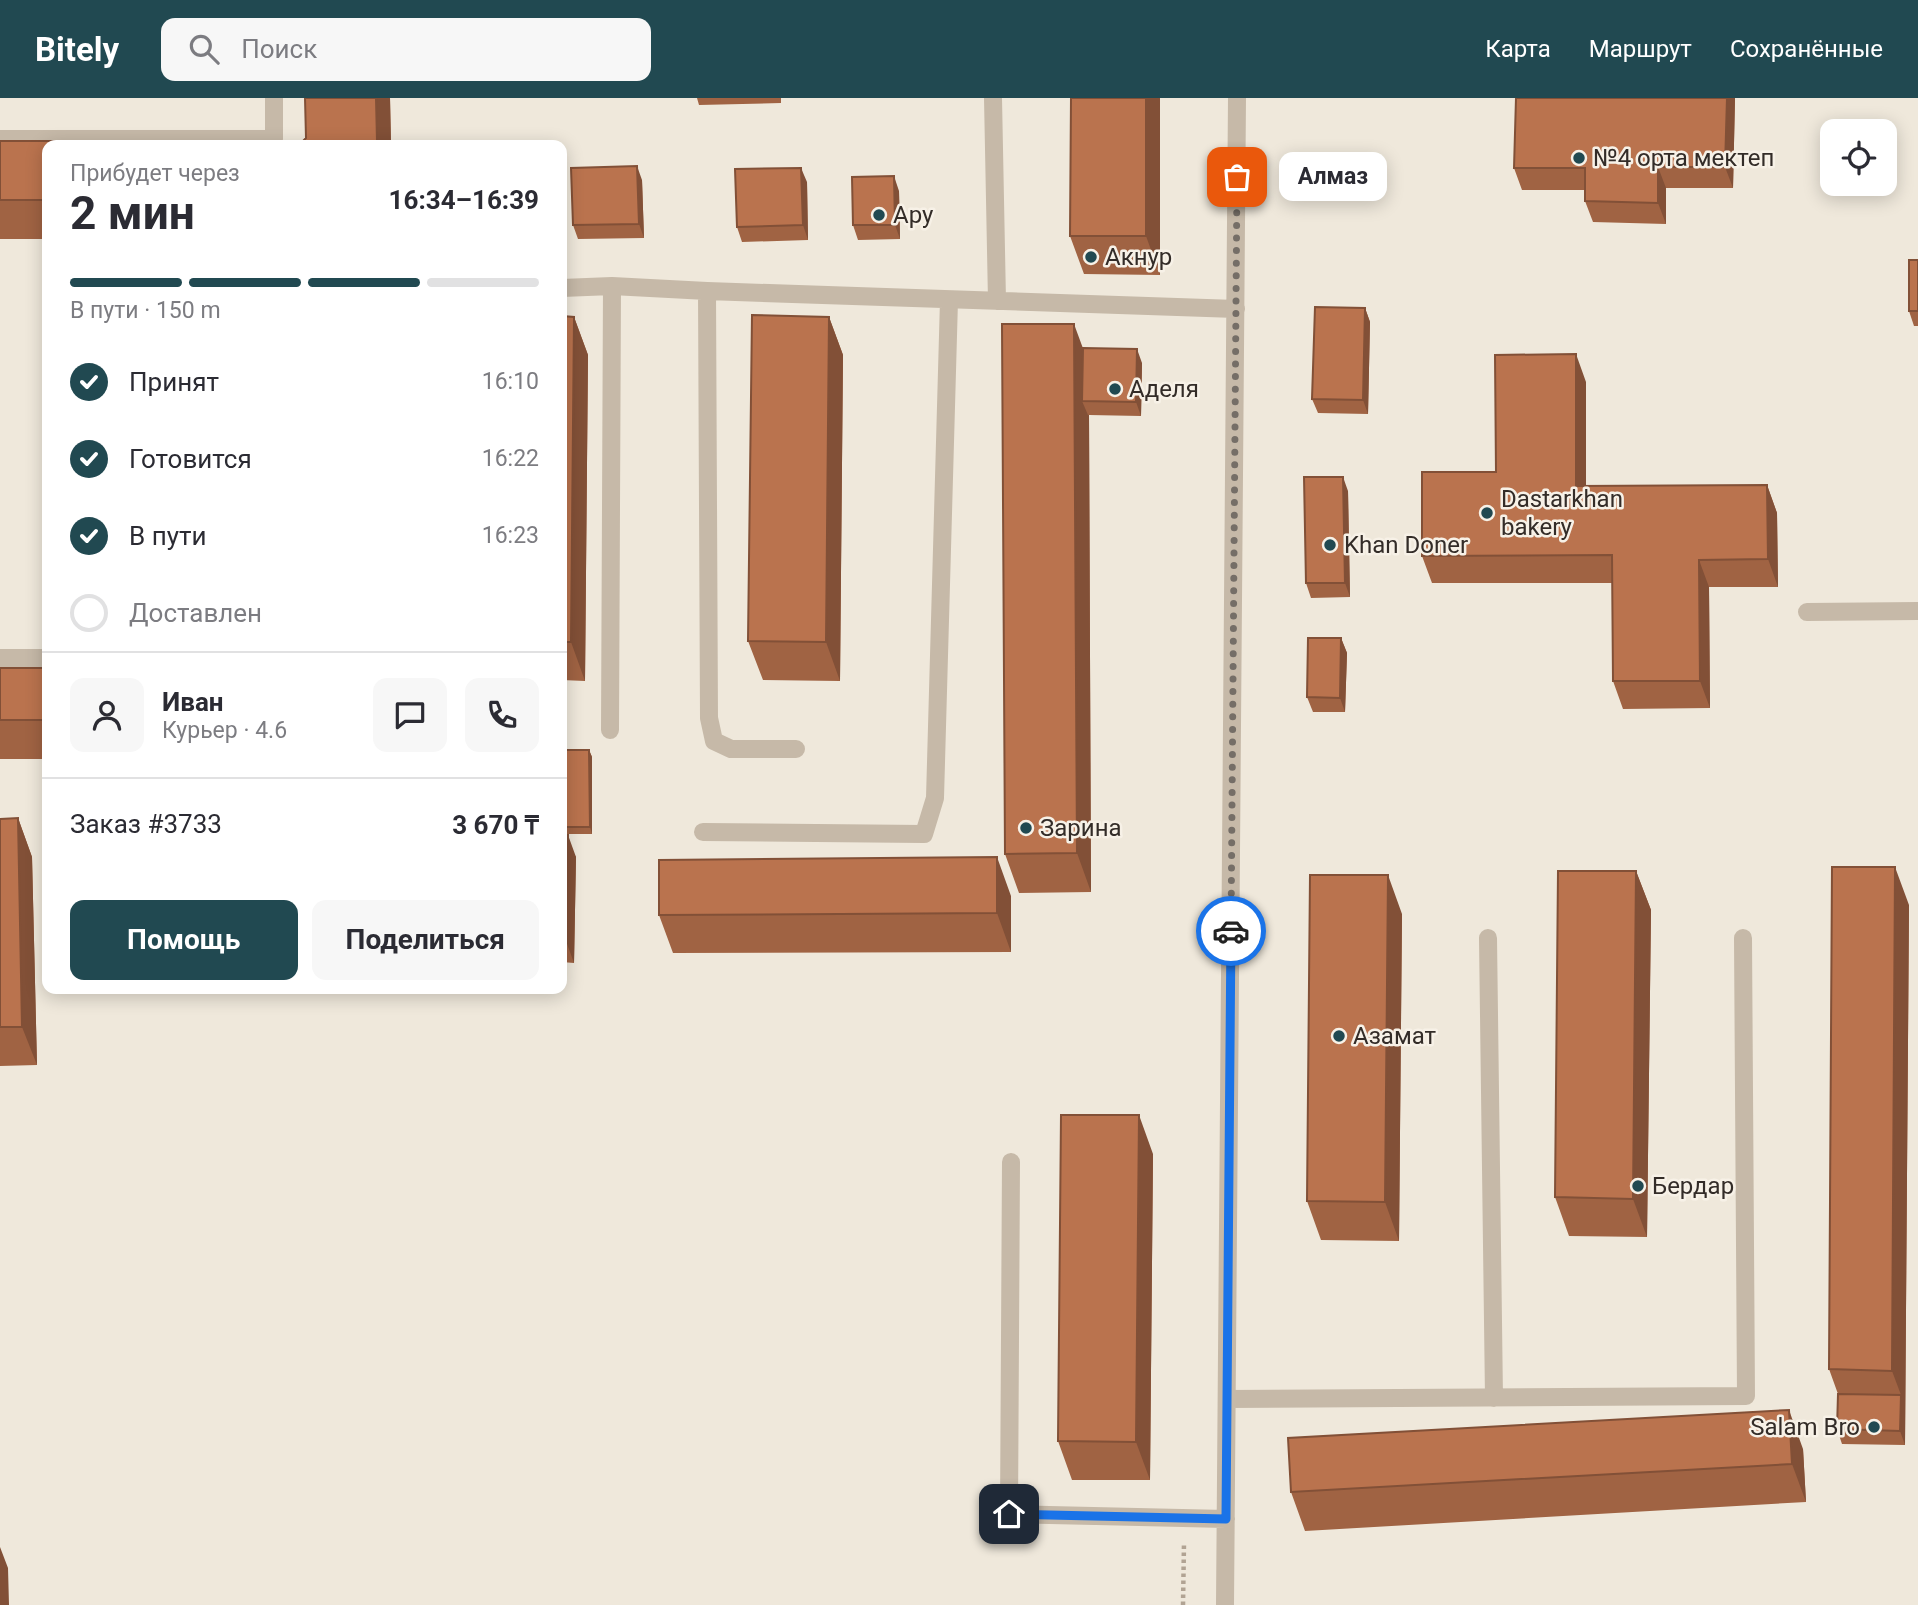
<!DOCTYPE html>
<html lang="ru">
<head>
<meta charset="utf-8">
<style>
	body { margin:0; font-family:Roboto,sans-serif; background:#f7f7f7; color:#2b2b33; height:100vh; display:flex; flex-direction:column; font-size:26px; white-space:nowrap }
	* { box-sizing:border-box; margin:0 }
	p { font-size:23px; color:#7c7c81 }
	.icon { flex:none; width:38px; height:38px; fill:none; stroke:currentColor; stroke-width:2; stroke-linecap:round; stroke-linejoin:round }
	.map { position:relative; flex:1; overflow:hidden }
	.side { position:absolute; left:42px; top:42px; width:525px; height:854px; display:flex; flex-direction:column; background:#fff; border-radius:14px; box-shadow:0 4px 18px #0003 }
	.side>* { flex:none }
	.controls { position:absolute; left:1820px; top:21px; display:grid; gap:14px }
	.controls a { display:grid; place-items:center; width:77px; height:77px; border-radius:14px; background:#fff; box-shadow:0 4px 18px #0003; font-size:35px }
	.pin { position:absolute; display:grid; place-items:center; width:60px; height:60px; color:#fff; margin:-30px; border-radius:14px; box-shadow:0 4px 10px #0006 }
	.courier { position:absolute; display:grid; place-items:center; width:70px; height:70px; margin:-35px; border:5px solid #1a73e8; border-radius:50%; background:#fff; color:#222; box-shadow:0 2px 9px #0007 }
	.bubble { position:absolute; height:49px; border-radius:14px; background:#fff; box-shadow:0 4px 18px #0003; font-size:23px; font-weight:700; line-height:49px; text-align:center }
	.overview em { font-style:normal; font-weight:700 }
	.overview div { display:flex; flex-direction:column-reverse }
	.overview { display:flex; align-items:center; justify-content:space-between; height:119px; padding:0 28px }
	h1 { font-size:46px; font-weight:700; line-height:52px }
	.bar { display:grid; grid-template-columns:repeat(4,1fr); gap:10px 7px; align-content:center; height:84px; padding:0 28px }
	.bar i { height:9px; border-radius:5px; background:#e1e1e2 }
	.bar .active { background:#214951 }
	.bar p { grid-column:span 4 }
	.line { display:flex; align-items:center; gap:18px; padding:0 28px; border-top:2px solid #e1e1e2 }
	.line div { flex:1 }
	.round { display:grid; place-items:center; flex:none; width:74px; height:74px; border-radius:14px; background:#f7f7f7 }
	ol { padding:0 28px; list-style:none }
	li { display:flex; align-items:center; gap:21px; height:77px }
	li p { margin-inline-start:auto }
	li .icon { padding:7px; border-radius:50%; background:#214951; color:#fff; stroke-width:4 }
	li:last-child { color:#7c7c81 }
	li i { width:38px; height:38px; border:4px solid #e1e1e2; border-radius:50% }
	.action { display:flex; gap:14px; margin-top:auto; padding:14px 28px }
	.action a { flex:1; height:80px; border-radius:14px; background:#214951; color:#fff; font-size:28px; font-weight:700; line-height:80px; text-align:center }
	.action a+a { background:#f7f7f7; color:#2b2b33 }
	header { display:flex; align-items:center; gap:42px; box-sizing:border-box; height:98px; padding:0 35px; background:#214951; color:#fff }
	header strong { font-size:33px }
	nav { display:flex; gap:38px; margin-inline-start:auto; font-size:24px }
	.search { width:490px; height:63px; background:#f7f7f7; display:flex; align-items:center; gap:18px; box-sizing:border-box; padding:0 24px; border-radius:14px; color:#7c7c81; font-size:26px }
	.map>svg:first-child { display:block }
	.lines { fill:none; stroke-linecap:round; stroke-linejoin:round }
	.path { stroke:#b1a393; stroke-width:4.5; stroke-dasharray:3.5 3.5; stroke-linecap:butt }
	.minor { stroke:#c6b9a8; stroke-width:18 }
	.wall { fill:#a06343 }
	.shaded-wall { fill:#825037 }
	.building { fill:#ba734e; stroke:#825037; stroke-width:2 }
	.done { stroke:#756e67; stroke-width:7; stroke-dasharray:0 12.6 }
	.route { stroke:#1a73e8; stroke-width:9 }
	.poi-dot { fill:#214951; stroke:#f7f1e7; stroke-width:2.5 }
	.labels { text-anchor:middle; stroke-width:5; stroke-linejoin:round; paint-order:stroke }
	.poi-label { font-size:24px; fill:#332c28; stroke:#f7f1e7; text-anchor:start }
</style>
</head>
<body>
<header>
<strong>Bitely</strong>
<div class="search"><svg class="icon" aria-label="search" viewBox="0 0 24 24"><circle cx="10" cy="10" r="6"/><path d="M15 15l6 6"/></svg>Поиск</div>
<nav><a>Карта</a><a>Маршрут</a><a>Сохранённые</a></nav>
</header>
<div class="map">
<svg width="1918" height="1507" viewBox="0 0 1918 1507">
	<rect width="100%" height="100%" fill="#efe8db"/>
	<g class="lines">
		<!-- path -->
		<path class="path" d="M1183,1507L1184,1445"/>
		<!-- minor -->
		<path class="minor" d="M993,0L997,203
			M0,41H274V0
			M562,190L612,188L707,193L1236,211
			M707,193L709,620L714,643L731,651H796
			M1807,514L1918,513
			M0,560H47
			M610,632L612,188
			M703,734L924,736L935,700L949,202
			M1488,840L1494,1300
			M1011,1064L1009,1416L1226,1421
			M1227,1301L1746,1298L1743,840
			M1225,1507L1237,0"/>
	</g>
	<!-- wall -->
	<path class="wall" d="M390,0L391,47H47V141H0V43H303Z
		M697,0H781V5L699,7Z
		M1160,0V177L1084,176L1070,138Z
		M1735,0L1733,90H1666V126L1593,124L1585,103V92H1522L1514,70Z
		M642,82L644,140L578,141L573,127Z
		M807,84L808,142L742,144L737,129Z
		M899,93L900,141L858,142L853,127Z
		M1918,162V228H1914L1909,213Z
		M1365,210L1370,224L1368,316L1318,315L1312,301Z
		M562,218L574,219L588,257L585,583L562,582Z
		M829,219L843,257L840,583L763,582L748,543Z
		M1083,250L1142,265L1141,318L1089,317L1091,794L1019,795L1005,756Z
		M1586,284V388L1767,387L1777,415L1778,489H1709L1710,610L1623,611L1613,583L1612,485H1432L1422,458L1496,374Z
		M1348,393L1350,499L1311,500L1306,485Z
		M1341,540L1347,555L1345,614H1313L1307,599Z
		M0,570H47V661H0Z
		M562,652H589L592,659V736H562Z
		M18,720L32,759L37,967L0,968V721Z
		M562,737L576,759L574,865L562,864Z
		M1636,773L1651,812L1647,1139L1569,1138L1555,1099Z
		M1011,798V854L673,855L659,817Z
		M1909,807L1905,1347L1842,1346L1837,1331L1838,1296L1829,1271Z
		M1402,816L1399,1143L1321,1142L1307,1103Z
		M1153,1056L1150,1382H1072L1058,1343Z
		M1803,1351L1806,1404L1305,1433L1291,1394Z"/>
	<!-- shaded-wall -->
	<path class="shaded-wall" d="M376,0H390L391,47H378L377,43Z
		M1146,0H1160V177L1146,138Z
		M1727,0H1735L1733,90L1725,69Z
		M637,68L642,82L644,140L639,126Z
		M1658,69L1666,90V126L1658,105Z
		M801,70L807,84L808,142L803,127Z
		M894,78L899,93L900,141L895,127Z
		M1365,210L1370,224L1368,316L1363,302Z
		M574,219L588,257L585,583L571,544Z
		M829,219L843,257L840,583L826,544Z
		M1074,226L1088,264L1082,303L1088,317H1089L1091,794L1077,755Z
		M1137,251L1142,265L1141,318L1136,304Z
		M1576,256L1586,284V416L1576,388Z
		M1343,379L1348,393L1350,499L1345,485Z
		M1767,387L1777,415L1778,489L1768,461Z
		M1699,462L1709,489L1710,610L1700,583Z
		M1341,540L1347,555L1345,614L1340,600Z
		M589,652L592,659V736L590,729Z
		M18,720L32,759L37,967L22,929Z
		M568,737L576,759L574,865L566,843Z
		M997,759L1011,798V854L997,815Z
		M1895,769L1909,807L1905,1347L1900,1333L1901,1297L1892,1273Z
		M1636,773L1651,812L1647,1139L1633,1101Z
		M1388,777L1402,816L1399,1143L1385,1104Z
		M1139,1017L1153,1056L1150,1382L1136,1344Z
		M1789,1312L1803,1351L1806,1404L1792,1366Z
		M0,1449L8,1470L9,1507H0Z"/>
	<!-- building -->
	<path class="building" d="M305,0H376L377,43H306V47H47V102H0V43H303L306,40Z
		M1071,0H1146V138H1070Z
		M1516,0H1727L1725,69H1658V105L1585,103V70H1514Z
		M637,68L639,126L573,127L571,70Z
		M801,70L803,127L737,129L735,71Z
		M894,78L895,127H853L852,79Z
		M1909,162H1918V213H1909Z
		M1315,209L1365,210L1363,302L1312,301Z
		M752,217L829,219L826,544L748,543Z
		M562,218L574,219L571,544H562Z
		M1002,226H1074L1077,755L1005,756Z
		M1083,250L1137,251L1136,304L1082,303Z
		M1576,256V388L1767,387L1768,461L1699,462L1700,583H1613L1612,457L1422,458V374H1496L1495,257Z
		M1304,379H1343L1345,485H1306Z
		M1308,540H1341L1340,600L1307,599Z
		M0,570H47V622H0Z
		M562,652H589L590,729H562Z
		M18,720L22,929H0V721Z
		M562,737H568L566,843H562Z
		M997,759V815L659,817V762Z
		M1832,769H1895L1892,1273L1829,1271Z
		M1558,773H1636L1633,1101L1555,1099Z
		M1310,777H1388L1385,1104L1307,1103Z
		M1061,1017H1139L1136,1344L1058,1343Z
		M1838,1296L1901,1297L1900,1333L1837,1331Z
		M1789,1312L1792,1366L1291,1394L1288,1340Z"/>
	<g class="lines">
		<!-- done -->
		<path class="done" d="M1231,833L1237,79"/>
		<!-- route -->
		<path class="route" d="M1009,1416L1226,1421L1231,833"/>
	</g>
	<!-- markers -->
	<g class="poi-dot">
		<circle cx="1579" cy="60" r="7"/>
		<circle cx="879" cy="117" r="7"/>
		<circle cx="1091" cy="159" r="7"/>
		<circle cx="1115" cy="291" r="7"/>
		<circle cx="1487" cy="415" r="7"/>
		<circle cx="1330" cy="447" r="7"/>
		<circle cx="1026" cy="730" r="7"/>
		<circle cx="1339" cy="938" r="7"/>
		<circle cx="1638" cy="1088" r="7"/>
		<circle cx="1874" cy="1329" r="7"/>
	</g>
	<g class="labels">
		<!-- poi labels -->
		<g class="poi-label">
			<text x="1593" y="68">№4 орта мектеп</text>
			<text x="893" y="125">Ару</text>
			<text x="1105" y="167">Акнур</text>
			<text x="1129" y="299">Аделя</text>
			<text x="1501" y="409">Dastarkhan<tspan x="1501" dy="28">bakery</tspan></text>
			<text x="1344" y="455">Khan Doner</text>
			<text x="1040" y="738">Зарина</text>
			<text x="1353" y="946">Азамат</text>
			<text x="1652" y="1096">Бердар</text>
			<text x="1860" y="1337" text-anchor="end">Salam Bro</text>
		</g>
	</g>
</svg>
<div class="controls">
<a><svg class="icon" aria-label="locate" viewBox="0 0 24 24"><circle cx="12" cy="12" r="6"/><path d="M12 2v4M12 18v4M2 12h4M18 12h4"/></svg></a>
</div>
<div class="pin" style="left:1237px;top:79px;background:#ea580c"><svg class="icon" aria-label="bag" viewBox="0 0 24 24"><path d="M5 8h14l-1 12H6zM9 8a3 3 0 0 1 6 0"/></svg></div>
<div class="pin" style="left:1009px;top:1416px;background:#1f2937"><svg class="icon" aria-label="home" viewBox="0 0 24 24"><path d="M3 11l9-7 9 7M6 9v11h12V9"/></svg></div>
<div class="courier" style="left:1231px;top:833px"><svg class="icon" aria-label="car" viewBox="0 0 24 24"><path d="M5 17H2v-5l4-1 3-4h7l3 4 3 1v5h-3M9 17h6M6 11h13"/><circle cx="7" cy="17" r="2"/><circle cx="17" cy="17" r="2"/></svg></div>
<div class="bubble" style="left:1279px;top:54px;width:108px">Алмаз</div>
<section class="side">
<div class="overview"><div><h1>2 мин</h1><p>Прибудет через</p></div><em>16:34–16:39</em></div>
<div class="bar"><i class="active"></i><i class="active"></i><i class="active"></i><i></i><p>В пути · 150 m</p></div>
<ol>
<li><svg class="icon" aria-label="check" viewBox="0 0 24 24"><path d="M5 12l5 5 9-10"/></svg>Принят<p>16:10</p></li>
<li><svg class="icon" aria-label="check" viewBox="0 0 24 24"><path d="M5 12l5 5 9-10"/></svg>Готовится<p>16:22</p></li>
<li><svg class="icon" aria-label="check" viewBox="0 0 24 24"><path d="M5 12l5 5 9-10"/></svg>В пути<p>16:23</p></li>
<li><i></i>Доставлен</li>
</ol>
<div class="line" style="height:126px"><a class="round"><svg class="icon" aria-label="person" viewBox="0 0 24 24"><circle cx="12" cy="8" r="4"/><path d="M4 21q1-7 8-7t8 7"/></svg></a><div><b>Иван</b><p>Курьер · 4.6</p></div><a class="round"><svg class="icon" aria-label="chat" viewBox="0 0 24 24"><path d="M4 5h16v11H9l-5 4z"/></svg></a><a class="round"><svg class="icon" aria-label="phone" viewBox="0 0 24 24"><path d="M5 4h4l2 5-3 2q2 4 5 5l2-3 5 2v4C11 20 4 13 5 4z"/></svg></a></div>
<div class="line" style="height:91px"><div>Заказ #3733</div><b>3 670 ₸</b></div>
<div class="action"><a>Помощь</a><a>Поделиться</a></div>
</section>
</div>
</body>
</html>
